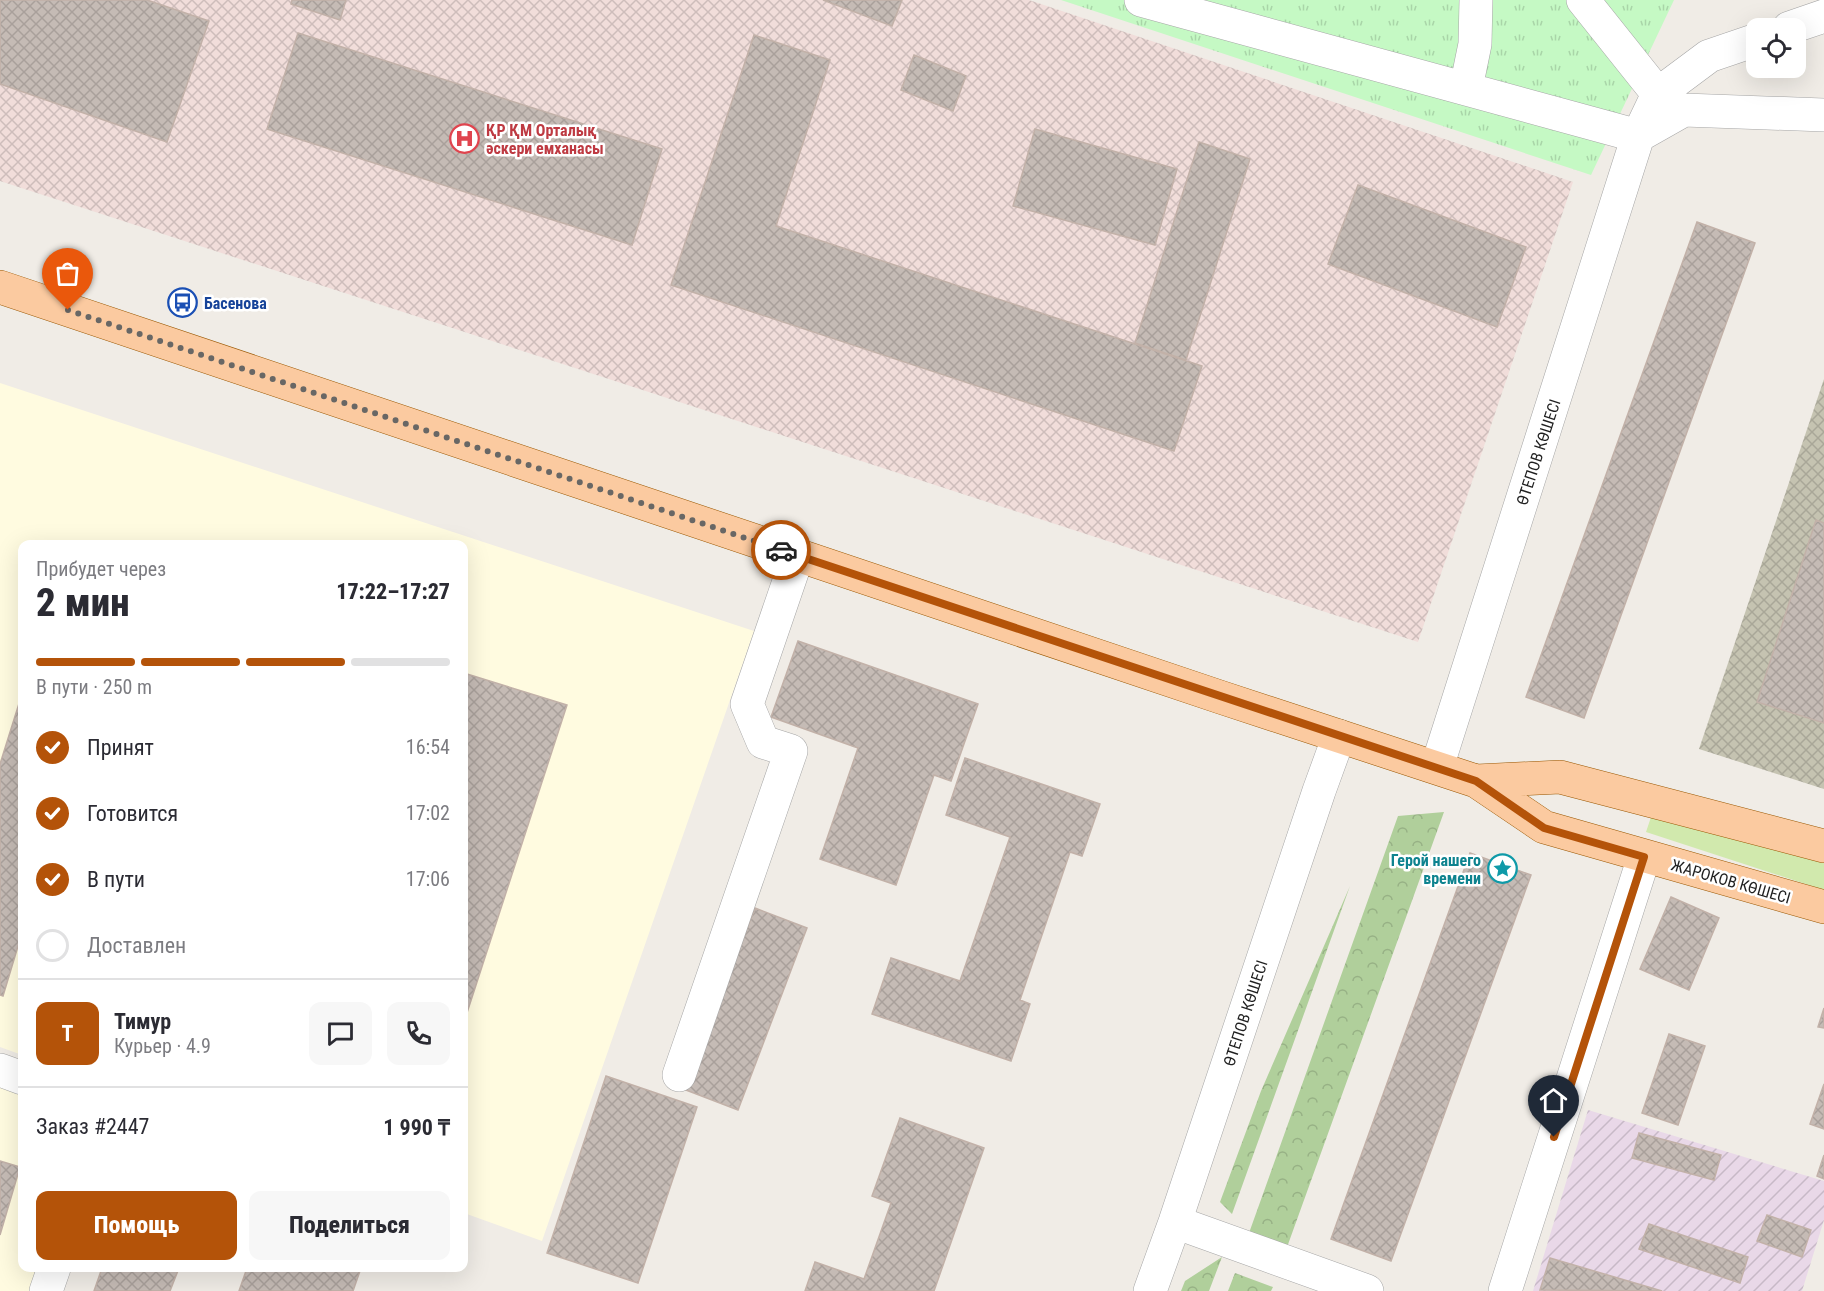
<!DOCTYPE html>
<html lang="ru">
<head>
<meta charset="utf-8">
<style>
	body { margin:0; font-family:"Roboto Condensed",sans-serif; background:#f7f7f7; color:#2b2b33; height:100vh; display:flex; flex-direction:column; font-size:22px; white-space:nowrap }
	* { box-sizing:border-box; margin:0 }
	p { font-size:20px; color:#7c7c81 }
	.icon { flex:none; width:33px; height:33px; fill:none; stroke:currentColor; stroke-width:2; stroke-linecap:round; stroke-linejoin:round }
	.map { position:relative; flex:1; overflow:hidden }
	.side { position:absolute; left:18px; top:540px; width:450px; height:732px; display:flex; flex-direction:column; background:#fff; border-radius:12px; box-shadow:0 6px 24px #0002 }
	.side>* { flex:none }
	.tools { position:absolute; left:1746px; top:18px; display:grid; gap:12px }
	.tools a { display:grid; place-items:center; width:60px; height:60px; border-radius:12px; background:#fff; box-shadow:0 6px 24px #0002; font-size:30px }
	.pin { position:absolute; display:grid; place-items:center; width:51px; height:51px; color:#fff; margin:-62px -26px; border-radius:50% 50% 50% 0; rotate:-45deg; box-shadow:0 0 6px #0007 }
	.pin .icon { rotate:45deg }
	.courier { position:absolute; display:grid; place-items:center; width:60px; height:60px; margin:-30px; border:4px solid #b45309; border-radius:50%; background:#fff; color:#222; box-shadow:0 2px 8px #0007 }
	.summary em { font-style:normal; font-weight:800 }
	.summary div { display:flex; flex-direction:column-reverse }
	.summary { display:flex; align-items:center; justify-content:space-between; height:102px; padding:0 18px }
	h1 { font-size:39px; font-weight:800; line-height:45px }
	.bar { display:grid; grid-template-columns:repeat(4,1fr); gap:9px 6px; align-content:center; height:72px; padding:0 18px }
	.bar i { height:8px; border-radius:4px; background:#e1e1e2 }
	.bar .current { background:#b45309 }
	.bar p { grid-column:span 4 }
	.line { display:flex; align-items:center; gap:15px; padding:0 18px; border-top:2px solid #e1e1e2 }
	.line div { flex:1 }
	.round { display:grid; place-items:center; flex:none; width:63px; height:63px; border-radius:12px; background:#f7f7f7 }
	ol { padding:0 18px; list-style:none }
	li { display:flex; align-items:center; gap:18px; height:66px }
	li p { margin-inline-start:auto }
	li .icon { padding:6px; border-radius:50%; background:#b45309; color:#fff; stroke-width:4 }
	li:last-child { color:#7c7c81 }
	li i { width:33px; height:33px; border:3px solid #e1e1e2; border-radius:50% }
	.primary-button { display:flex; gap:12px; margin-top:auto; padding:12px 18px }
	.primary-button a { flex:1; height:69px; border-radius:12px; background:#b45309; color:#fff; font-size:24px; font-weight:800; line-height:69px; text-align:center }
	.primary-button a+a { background:#f7f7f7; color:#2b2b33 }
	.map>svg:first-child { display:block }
	.industrial { fill:url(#industrial-furrows) }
	.education { fill:#fffbe0 }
	.military { fill:url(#military-cross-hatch) }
	.construction { fill:url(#construction-cross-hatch) }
	.grass { fill:#d1e9ad }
	.forest { fill:url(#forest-crowns) }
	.park { fill:url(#park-tufts) }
	.building { fill:url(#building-cross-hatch); stroke:#c2b1a8; stroke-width:1.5 }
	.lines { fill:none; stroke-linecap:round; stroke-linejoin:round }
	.minor-casing { stroke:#a6a6a6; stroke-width:34 }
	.major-casing { stroke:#995702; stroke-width:34 }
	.minor { stroke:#fff; stroke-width:33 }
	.major { stroke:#fbcaa0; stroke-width:33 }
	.done { stroke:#686765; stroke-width:6; stroke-dasharray:0 10.8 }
	.route { stroke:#b45309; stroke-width:8 }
	.labels { text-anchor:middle; stroke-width:5; stroke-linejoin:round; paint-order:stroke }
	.health-label { font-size:16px; font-weight:bold; fill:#be3a42; stroke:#fff; text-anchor:start }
	.transit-label { font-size:16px; font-weight:bold; fill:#164399; stroke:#fff; text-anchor:start }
	.street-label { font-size:16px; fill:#1f1f1f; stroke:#fff }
	.culture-label { font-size:16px; font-weight:bold; fill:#0d838f; stroke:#fff; text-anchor:end }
</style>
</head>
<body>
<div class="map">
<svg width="1824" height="1291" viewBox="0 0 1824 1291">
	<defs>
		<pattern id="industrial-furrows" width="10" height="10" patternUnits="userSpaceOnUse" patternTransform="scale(1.5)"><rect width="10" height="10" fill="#e9d8e8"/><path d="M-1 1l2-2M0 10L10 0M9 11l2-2" fill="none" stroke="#c7b9c7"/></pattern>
		<pattern id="military-cross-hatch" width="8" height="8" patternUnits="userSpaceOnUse" patternTransform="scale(1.5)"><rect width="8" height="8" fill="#f1ddda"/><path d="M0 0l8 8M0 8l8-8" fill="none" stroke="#cebdbb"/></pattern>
		<pattern id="construction-cross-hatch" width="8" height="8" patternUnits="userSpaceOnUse" patternTransform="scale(1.5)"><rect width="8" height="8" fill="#c5c3b1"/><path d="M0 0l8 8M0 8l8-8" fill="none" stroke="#a9a798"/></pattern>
		<pattern id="forest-crowns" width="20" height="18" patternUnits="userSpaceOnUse" patternTransform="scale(1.5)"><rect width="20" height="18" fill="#b0cf9b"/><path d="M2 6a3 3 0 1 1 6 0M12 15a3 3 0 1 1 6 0" fill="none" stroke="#97b185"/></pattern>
		<pattern id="park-tufts" width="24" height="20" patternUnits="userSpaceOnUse" patternTransform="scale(1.5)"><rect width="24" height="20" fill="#c5f9c4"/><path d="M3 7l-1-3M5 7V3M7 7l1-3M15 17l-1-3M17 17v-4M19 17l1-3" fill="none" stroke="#a9d5a8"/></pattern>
		<pattern id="building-cross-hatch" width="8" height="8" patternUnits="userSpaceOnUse" patternTransform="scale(1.5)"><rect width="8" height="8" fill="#c5bbb5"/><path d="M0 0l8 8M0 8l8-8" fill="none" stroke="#a9a09b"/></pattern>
	</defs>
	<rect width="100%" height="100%" fill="#f0ece6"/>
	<!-- industrial -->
	<path class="industrial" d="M1588,1110L1824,1181V1220L1802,1291H1533Z"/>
	<!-- education -->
	<path class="education" d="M0,383L754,631L542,1241L464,1213V544H22V1055L0,1047Z
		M0,1086L22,1093V1268H70L63,1291H0Z"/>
	<!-- military -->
	<path class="military" d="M0,0H1029L1573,182L1418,642L0,181Z"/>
	<!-- construction -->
	<path class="construction" d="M1824,379V789L1699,749Z"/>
	<!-- grass -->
	<path class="grass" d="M1651,817L1824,863V890L1646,832Z"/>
	<!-- forest -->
	<path class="forest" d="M1444,812L1286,1250L1249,1233L1398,816Z
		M1350,886L1232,1214L1220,1202L1261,1091Z
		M1222,1257L1209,1291H1181L1185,1281Z
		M1235,1273L1273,1287L1271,1291H1228Z"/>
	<!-- park -->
	<path class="park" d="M1061,0H1674L1591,175Z"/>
	<!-- building -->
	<path class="building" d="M0,0H147L209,21L167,142L0,84Z
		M292,0H346L340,20L291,4Z
		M823,0H902L892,26Z
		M298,33L662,149L632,245L267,129Z
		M754,35L830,60L776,226L1202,366L1174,451L671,285Z
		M914,55L966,76L953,111L901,90Z
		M1035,129L1177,169L1155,245L1013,206Z
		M1199,142L1250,159L1186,360L1135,343Z
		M1358,185L1526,247L1497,327L1328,264Z
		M1697,222L1755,243L1584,718L1526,697Z
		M1816,520L1824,523V723L1757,702Z
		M798,641L978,704L951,781L934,775L896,885L820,859L858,748L771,717Z
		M467,674L567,705L464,1022V685Z
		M22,694V933L3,996L0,995V764Z
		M965,758L1100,804L1082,856L1070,852L1020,1000L1030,1004L1011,1061L872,1014L891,958L960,981L1010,837L946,815Z
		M1470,853L1531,875L1391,1261L1331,1239Z
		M1671,897L1719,918L1689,990L1640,969Z
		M755,908L807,928L738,1110L686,1090Z
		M1824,1008V1028L1818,1027Z
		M1669,1034L1705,1046L1678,1125L1642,1113Z
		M606,1076L697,1107L638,1283L547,1253Z
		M1824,1084V1129L1810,1124Z
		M900,1118L984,1148L934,1291H805L815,1262L864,1279L891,1203L872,1196Z
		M1639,1133L1721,1155L1714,1180L1632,1158Z
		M1824,1155V1179L1817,1176Z
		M0,1161L20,1167L0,1235Z
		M1767,1215L1811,1230L1802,1257L1757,1241Z
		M1649,1224L1748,1257L1740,1283L1639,1249Z
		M1550,1258L1662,1291L1540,1290Z
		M102,1268H179L170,1291H94Z
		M247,1268H361L353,1291H239Z"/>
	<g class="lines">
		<defs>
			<path id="minor" d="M1141,0L1638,136L1684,110L1824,115
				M1583,0L1658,94
				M1789,28L1824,16
				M1466,88L1475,44L1476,0
				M1437,767L1638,136L1658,94L1709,56L1756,40
				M0,1070L22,1078
				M679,1075L791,751L763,742L747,704L798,555
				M1175,1222L1367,1291
				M46,1291L54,1268
				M1150,1291L1175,1222L1319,791L1339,736
				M1505,1291L1644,857"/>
			<path id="major" d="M0,287L1220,697L1476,781L1544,827L1824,907
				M1476,781L1560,777L1824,846"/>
		</defs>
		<!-- minor casing -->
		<use href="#minor" class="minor-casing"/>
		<!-- major casing -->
		<use href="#major" class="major-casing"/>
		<!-- minor -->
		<use href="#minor" class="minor"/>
		<!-- major -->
		<use href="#major" class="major"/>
	</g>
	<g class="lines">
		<!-- done -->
		<path class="done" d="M68,310L781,550"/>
		<!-- route -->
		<path class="route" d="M781,550L1476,781L1544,828L1644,857L1554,1137"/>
	</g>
	<!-- icons -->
	<defs>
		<symbol id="hospital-ring" viewBox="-11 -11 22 22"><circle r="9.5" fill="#fff" stroke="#e0444e" stroke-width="1.5"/><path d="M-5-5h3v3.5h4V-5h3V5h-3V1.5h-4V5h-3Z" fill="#e0444e"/></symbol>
		<symbol id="bus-ring" viewBox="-11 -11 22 22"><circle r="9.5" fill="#fff" stroke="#1a4fb4" stroke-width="1.5"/><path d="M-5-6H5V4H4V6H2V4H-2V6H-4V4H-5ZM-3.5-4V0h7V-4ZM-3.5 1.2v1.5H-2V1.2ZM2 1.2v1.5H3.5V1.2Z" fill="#1a4fb4"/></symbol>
		<symbol id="sight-ring" viewBox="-11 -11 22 22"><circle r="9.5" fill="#fff" stroke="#0f9aa8" stroke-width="1.5"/><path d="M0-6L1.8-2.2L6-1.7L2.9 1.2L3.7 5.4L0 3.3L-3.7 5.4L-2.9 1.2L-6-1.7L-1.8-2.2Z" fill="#0f9aa8"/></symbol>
	</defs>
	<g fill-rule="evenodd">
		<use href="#hospital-ring" x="448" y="122" width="33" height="33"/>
		<use href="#bus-ring" x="166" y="286" width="33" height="33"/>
		<use href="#sight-ring" x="1486" y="852" width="33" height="33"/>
	</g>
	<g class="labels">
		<!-- health labels -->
		<g class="health-label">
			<text x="486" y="136">ҚР ҚМ Орталық<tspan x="486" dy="18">әскери емханасы</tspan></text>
		</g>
		<!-- transit labels -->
		<g class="transit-label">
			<text x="204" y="309">Басенова</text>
		</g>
		<!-- street labels -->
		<g class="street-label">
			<text transform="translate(1538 452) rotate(-72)" y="6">ӨТЕПОВ КӨШЕСІ</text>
			<text transform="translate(1731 881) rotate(16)" y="6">ЖАРОКОВ КӨШЕСІ</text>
			<text transform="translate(1245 1013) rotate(-72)" y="6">ӨТЕПОВ КӨШЕСІ</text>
		</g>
		<!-- culture labels -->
		<g class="culture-label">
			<text x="1481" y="866">Герой нашего<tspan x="1481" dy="18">времени</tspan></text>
		</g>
	</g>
</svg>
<div class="tools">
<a><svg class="icon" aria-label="locate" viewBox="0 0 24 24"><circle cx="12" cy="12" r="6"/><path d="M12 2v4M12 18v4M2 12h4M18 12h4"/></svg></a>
</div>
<div class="pin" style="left:68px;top:310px;background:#ea580c"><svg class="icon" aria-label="bag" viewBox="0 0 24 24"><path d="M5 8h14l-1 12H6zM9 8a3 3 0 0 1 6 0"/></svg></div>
<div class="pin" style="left:1554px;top:1137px;background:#1f2937"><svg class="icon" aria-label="home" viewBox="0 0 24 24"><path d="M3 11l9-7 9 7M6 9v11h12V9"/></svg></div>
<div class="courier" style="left:781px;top:550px"><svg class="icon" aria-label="car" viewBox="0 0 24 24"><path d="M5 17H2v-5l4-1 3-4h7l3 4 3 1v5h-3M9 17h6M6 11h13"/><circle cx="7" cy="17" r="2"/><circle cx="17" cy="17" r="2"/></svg></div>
<section class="side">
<div class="summary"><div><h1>2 мин</h1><p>Прибудет через</p></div><em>17:22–17:27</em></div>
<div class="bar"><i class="current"></i><i class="current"></i><i class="current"></i><i></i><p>В пути · 250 m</p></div>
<ol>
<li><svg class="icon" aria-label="check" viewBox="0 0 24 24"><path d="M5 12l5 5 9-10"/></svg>Принят<p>16:54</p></li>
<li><svg class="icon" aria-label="check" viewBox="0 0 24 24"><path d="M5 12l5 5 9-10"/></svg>Готовится<p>17:02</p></li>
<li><svg class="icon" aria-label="check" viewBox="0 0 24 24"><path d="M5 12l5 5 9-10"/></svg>В пути<p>17:06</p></li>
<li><i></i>Доставлен</li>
</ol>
<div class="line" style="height:108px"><b class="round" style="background:#b45309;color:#fff">Т</b><div><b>Тимур</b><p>Курьер · 4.9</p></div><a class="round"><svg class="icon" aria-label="chat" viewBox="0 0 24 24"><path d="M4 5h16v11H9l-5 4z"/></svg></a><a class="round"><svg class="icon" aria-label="phone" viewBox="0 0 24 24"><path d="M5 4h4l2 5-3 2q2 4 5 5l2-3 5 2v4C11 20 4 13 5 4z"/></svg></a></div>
<div class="line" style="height:78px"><div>Заказ #2447</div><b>1 990 ₸</b></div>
<div class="primary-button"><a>Помощь</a><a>Поделиться</a></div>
</section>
</div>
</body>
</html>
